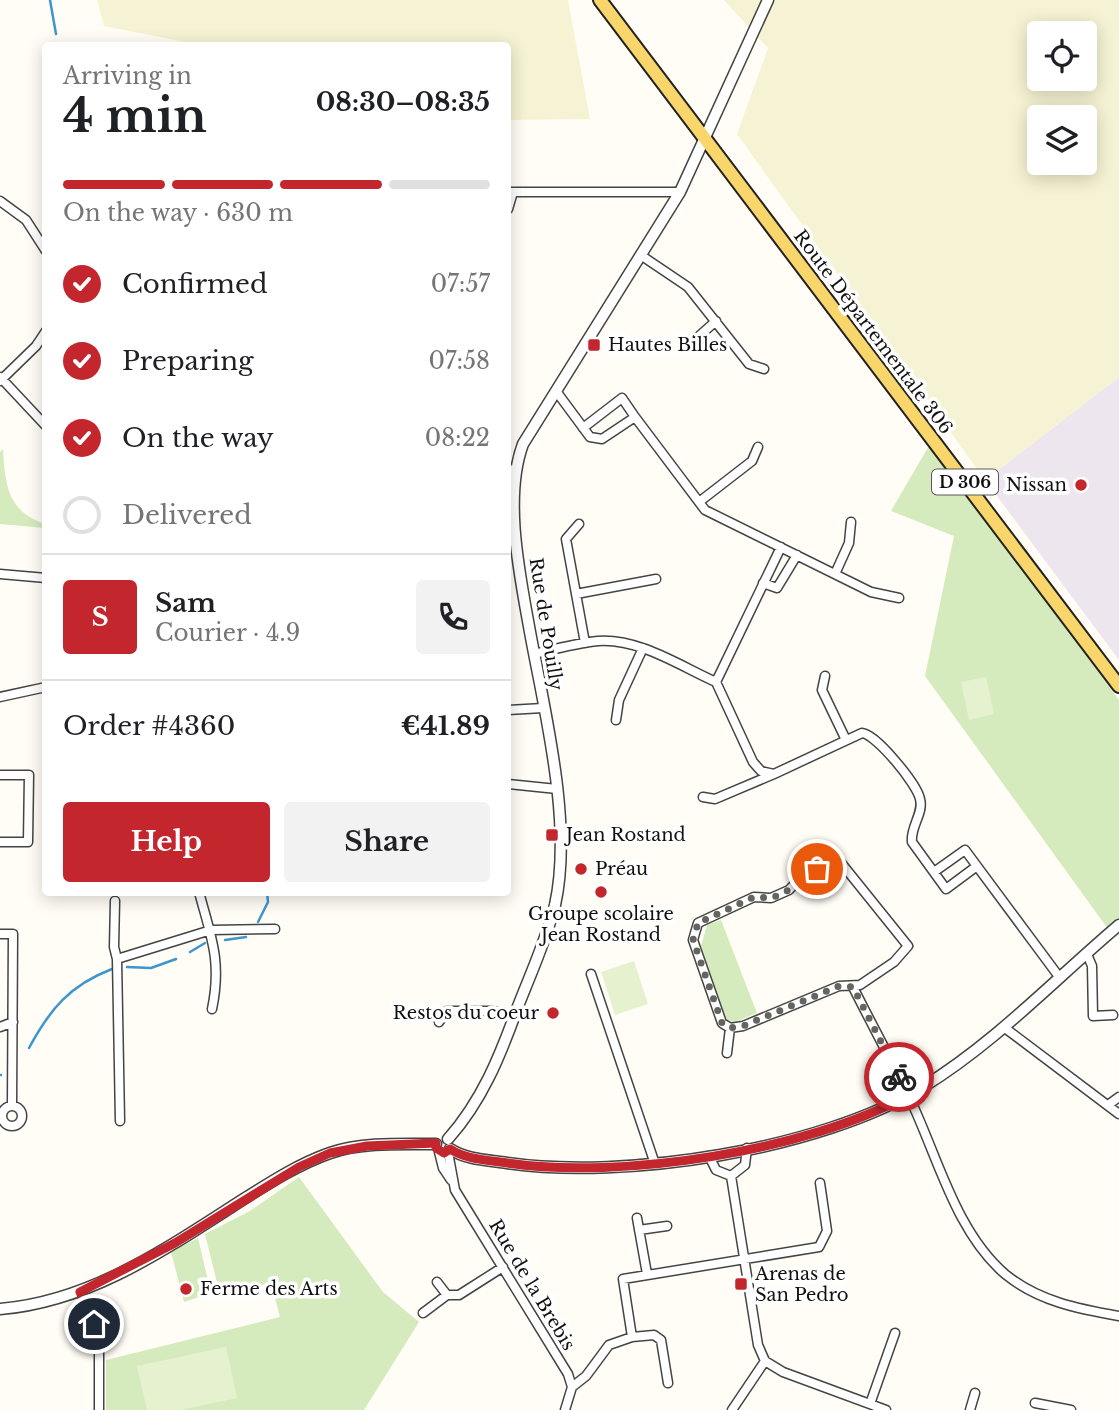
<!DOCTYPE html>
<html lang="en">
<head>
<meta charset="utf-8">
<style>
	body { margin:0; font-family:"Libre Baskerville",serif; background:#f2f2f2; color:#202124; height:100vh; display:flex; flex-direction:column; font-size:26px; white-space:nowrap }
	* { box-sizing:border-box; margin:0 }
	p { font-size:23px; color:#757577 }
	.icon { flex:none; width:38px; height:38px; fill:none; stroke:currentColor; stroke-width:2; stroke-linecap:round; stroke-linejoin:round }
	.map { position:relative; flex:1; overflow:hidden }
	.details { position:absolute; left:42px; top:42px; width:469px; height:854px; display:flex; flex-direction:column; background:#fff; border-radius:7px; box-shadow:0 4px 18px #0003 }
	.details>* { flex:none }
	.controls { position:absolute; left:1027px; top:21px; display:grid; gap:14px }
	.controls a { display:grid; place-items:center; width:70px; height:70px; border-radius:7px; background:#fff; box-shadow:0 4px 18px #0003; font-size:35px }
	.pin { position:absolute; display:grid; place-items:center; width:60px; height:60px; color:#fff; margin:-30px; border:4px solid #fff; border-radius:50%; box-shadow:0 2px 7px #0007 }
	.courier { position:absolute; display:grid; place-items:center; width:70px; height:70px; margin:-35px; border:5px solid #c4262e; border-radius:50%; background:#fff; color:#222; box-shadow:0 2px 9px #0007 }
	.headline em { font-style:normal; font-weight:700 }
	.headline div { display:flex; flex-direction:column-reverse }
	.headline { display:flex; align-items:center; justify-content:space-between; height:119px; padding:0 21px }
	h1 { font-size:46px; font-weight:700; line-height:52px }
	.bar { display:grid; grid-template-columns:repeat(4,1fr); gap:10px 7px; align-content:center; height:84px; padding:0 21px }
	.bar i { height:9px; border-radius:5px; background:#e0e0e0 }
	.bar .selected { background:#c4262e }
	.bar p { grid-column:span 4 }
	.line { display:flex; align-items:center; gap:18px; padding:0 21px; border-top:2px solid #e0e0e0 }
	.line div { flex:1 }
	.round { display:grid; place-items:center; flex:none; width:74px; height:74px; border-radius:7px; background:#f2f2f2 }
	ol { padding:0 21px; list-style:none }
	li { display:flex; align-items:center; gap:21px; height:77px }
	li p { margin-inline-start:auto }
	li .icon { padding:7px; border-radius:50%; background:#c4262e; color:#fff; stroke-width:4 }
	li:last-child { color:#757577 }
	li i { width:38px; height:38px; border:4px solid #e0e0e0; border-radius:50% }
	.button { display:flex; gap:14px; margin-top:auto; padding:14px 21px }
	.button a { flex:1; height:80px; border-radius:7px; background:#c4262e; color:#fff; font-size:28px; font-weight:700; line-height:80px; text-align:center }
	.button a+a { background:#f2f2f2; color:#202124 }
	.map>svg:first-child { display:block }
	.industrial { fill:#eee6ef }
	.farmland { fill:#f6f3d4; fill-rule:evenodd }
	.green { fill:#d5ebbd }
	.pitch { fill:#e6f2cf }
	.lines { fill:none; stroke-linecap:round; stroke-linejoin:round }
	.stream { stroke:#3f96cf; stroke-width:2.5 }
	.minor-casing { stroke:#444; stroke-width:11 }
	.tertiary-casing { stroke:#444; stroke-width:13 }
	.primary-casing { stroke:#222; stroke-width:16 }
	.minor { stroke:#fff; stroke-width:8 }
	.tertiary { stroke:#fff; stroke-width:10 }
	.primary { stroke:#f9d66b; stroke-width:12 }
	.done { stroke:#646461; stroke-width:7; stroke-dasharray:0 12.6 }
	.route { stroke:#c4262e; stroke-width:9 }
	.poi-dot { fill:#c4262e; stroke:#fff; stroke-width:2.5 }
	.labels { text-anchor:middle; stroke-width:7; stroke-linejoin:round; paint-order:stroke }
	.shield { fill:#fff; stroke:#585858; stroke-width:2 }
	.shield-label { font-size:16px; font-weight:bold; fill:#111 }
	.street-label { font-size:18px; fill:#111; stroke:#fff }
	.poi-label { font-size:18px; fill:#111; stroke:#fff; text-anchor:start }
</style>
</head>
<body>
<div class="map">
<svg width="1119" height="1410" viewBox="0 0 1119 1410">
	<rect width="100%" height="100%" fill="#fffdf5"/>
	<!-- industrial -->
	<path class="industrial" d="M1119,377V660L985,480Z"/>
	<!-- farmland -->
	<path class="farmland" d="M97,0H568L590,119L508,120V46L200,45L104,26Z
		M724,0H1119V377L985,480L737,134L768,48ZM1040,33H1085V79H1040ZM1040,117H1085V163H1040Z"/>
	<!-- green -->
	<path class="green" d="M930,444L1119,700V921L1108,929L925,676L954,536L891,511Z
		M3,449C5,484 7,511 45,524V528L0,524V452Z
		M721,920L757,1013L735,1022L728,1021L723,1012L701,946L707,925Z
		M299,1177L383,1292L419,1322L364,1410H106V1360L280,1317L271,1283L222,1294L219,1291L205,1234L250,1211Z
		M198,1238L211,1293L184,1302L171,1252Z"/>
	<!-- pitch -->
	<path class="pitch" d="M986,677L994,714L969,720L961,682Z
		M634,961L648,1004L615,1015L601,972Z
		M226,1347L237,1398L180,1410H147L137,1366Z"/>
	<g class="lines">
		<!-- stream -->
		<path class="stream" d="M50,0L56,34
			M258,922L268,902L267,892
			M225,940L246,937
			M190,952L205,943
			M127,967L151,968L176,959
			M29,1048C50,1009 70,985 112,969
			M0,1075H1"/>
		<defs>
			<path id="minor" d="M508,192H680
				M0,201L26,220L46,251
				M508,209L513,192
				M642,256L688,287L749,364L764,369
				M698,337L716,321
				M0,377L46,426
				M0,381L36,346L46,331
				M556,391L590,437L602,439L635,417L705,510L871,592L899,598
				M583,428L622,398L635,417
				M508,468L514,471
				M699,502L752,461L758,447
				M579,524L566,539L585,643
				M0,574L46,578
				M835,574L849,543L851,522
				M763,583L777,588L797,555
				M576,594L656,579
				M534,654C555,649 577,643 598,641C639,638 680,666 716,682L781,547
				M825,676L822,690L846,740
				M716,682L753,762L761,771L774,774L862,733C876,734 917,784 920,799C924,813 910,827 912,842L946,889L977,866
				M0,697L46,687
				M508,710L543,708
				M616,720L619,700L643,648
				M0,775H29L28,842H0
				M508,784L557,789
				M703,797L715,799L774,774
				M830,862L842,864L908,946L894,962L860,985L839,986L743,1026L730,1028L722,1023L693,940L698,923L754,897L771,898L789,890L803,875Z
				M934,872L965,850L1060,978
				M199,892C211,937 222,961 212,1009
				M115,901L114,947L117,959L211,930L275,929
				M0,934H13L12,1106
				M1087,954L1092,966L1093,1016L1113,1015
				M117,959L120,1121
				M591,974L655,1164
				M853,987C872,1025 893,1063 911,1101C938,1158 956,1232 1005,1274C1038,1301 1078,1309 1119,1316
				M439,1022L447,1011H491L515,1015
				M0,1027L13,1022
				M1005,1028L1119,1114
				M727,1053L730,1028
				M1108,1105L1119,1097
				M2 1116a10 10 0 1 1 20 0a10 10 0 1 1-20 0Z
				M439,1152L443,1168L451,1180
				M448,1152L455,1190L568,1374L572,1387L565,1410
				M709,1156L716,1170L731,1176L745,1165L747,1148
				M731,1176L758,1345L765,1361
				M637,1218L647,1274
				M639,1230L667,1226
				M437,1282L447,1295
				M80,1292L90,1311L99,1338V1410
				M423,1313L447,1295H459L503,1267
				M765,1361L783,1372L886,1410
				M668,1383L661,1340L654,1335L632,1337L623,1279L819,1247L827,1231L820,1183
				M572,1387L586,1376L609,1345L632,1337
				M1035,1403L1071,1410
				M870,1404L895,1333
				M732,1410L765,1361
				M970,1410L975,1393"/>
			<path id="tertiary" d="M448,1139C482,1101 500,1056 517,1009C530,975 546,941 555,905C573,824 545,714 530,632C520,576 503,498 523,444L680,192L768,0
				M450,1149C467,1160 488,1160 507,1163C625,1180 820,1150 923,1087C996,1042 1054,980 1119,925
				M0,1309C88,1302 163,1251 236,1204C266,1185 296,1165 330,1153C362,1142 402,1144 436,1144"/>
			<path id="primary" d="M600,0L1119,686"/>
		</defs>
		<!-- minor casing -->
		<use href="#minor" class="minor-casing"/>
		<!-- tertiary casing -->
		<use href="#tertiary" class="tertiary-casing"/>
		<!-- primary casing -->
		<use href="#primary" class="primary-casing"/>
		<!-- minor -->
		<use href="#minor" class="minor"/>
		<!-- tertiary -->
		<use href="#tertiary" class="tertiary"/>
		<!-- primary -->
		<use href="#primary" class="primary"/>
	</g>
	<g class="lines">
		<!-- done -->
		<path class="done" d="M817,869L803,875L789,890L772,898L754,897L698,923L693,940L722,1023L730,1028L743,1026L839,986L853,987L899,1077"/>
		<!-- route -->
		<path class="route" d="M94,1324L80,1292L175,1243L299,1167L330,1153L367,1146L436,1143V1148L444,1153L450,1149C467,1160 488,1160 507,1163C620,1180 809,1151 908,1095L899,1077"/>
	</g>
	<!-- markers -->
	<g class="poi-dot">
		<rect x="587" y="338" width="14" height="14" rx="3.5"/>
		<circle cx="1081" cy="485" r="7"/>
		<rect x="545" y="828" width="14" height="14" rx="3.5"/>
		<circle cx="581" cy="869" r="7"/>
		<circle cx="601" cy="892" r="7"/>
		<circle cx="553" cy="1013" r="7"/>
		<rect x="734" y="1277" width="14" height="14" rx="3.5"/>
		<circle cx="186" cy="1289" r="7"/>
	</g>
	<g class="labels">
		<!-- shield labels -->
		<rect class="shield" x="932" y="469.5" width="66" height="25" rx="5"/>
		<g class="shield-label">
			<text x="965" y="488">D 306</text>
		</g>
		<!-- street labels -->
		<g class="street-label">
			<text transform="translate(873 332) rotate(53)" y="6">Route Départementale 306</text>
			<text transform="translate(546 624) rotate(81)" y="6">Rue de Pouilly</text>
			<text transform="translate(532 1285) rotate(59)" y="6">Rue de la Brebis</text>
		</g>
		<!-- poi labels -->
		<g class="poi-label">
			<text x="608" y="351">Hautes Billes</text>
			<text x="1067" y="491" text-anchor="end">Nissan</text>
			<text x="566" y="841">Jean Rostand</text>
			<text x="595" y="875">Préau</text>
			<text x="601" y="920" text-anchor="middle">Groupe scolaire<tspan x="601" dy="21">Jean Rostand</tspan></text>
			<text x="539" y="1019" text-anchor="end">Restos du coeur</text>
			<text x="755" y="1280">Arenas de<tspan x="755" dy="21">San Pedro</tspan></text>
			<text x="200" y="1295">Ferme des Arts</text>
		</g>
	</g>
</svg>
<div class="controls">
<a><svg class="icon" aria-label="locate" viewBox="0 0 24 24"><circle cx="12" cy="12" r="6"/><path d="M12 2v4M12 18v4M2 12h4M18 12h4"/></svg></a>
<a><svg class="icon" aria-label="layers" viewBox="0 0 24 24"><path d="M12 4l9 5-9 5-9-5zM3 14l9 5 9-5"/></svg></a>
</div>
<div class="pin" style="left:817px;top:869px;background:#ea580c"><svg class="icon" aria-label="bag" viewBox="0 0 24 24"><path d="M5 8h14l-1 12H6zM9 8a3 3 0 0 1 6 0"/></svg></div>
<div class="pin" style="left:94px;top:1324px;background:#1f2937"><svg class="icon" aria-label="home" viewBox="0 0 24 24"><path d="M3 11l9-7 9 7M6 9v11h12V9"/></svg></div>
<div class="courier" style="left:899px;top:1077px"><svg class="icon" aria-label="bike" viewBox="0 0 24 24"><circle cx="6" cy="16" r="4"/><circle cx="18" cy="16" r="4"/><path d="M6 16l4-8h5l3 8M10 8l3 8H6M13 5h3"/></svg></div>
<section class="details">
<div class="headline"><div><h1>4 min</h1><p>Arriving in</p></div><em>08:30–08:35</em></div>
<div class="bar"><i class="selected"></i><i class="selected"></i><i class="selected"></i><i></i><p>On the way · 630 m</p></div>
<ol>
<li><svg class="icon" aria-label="check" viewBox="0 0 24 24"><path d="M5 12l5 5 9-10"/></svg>Confirmed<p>07:57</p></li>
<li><svg class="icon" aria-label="check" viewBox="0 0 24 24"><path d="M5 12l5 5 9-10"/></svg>Preparing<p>07:58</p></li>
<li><svg class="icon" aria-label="check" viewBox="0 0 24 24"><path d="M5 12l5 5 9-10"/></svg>On the way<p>08:22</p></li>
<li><i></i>Delivered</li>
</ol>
<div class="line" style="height:126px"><b class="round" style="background:#c4262e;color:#fff">S</b><div><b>Sam</b><p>Courier · 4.9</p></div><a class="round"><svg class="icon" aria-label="phone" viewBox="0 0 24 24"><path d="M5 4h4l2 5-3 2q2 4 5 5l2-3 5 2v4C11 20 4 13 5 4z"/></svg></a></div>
<div class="line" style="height:91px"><div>Order #4360</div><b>€41.89</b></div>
<div class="button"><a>Help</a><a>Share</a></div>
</section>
</div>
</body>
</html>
